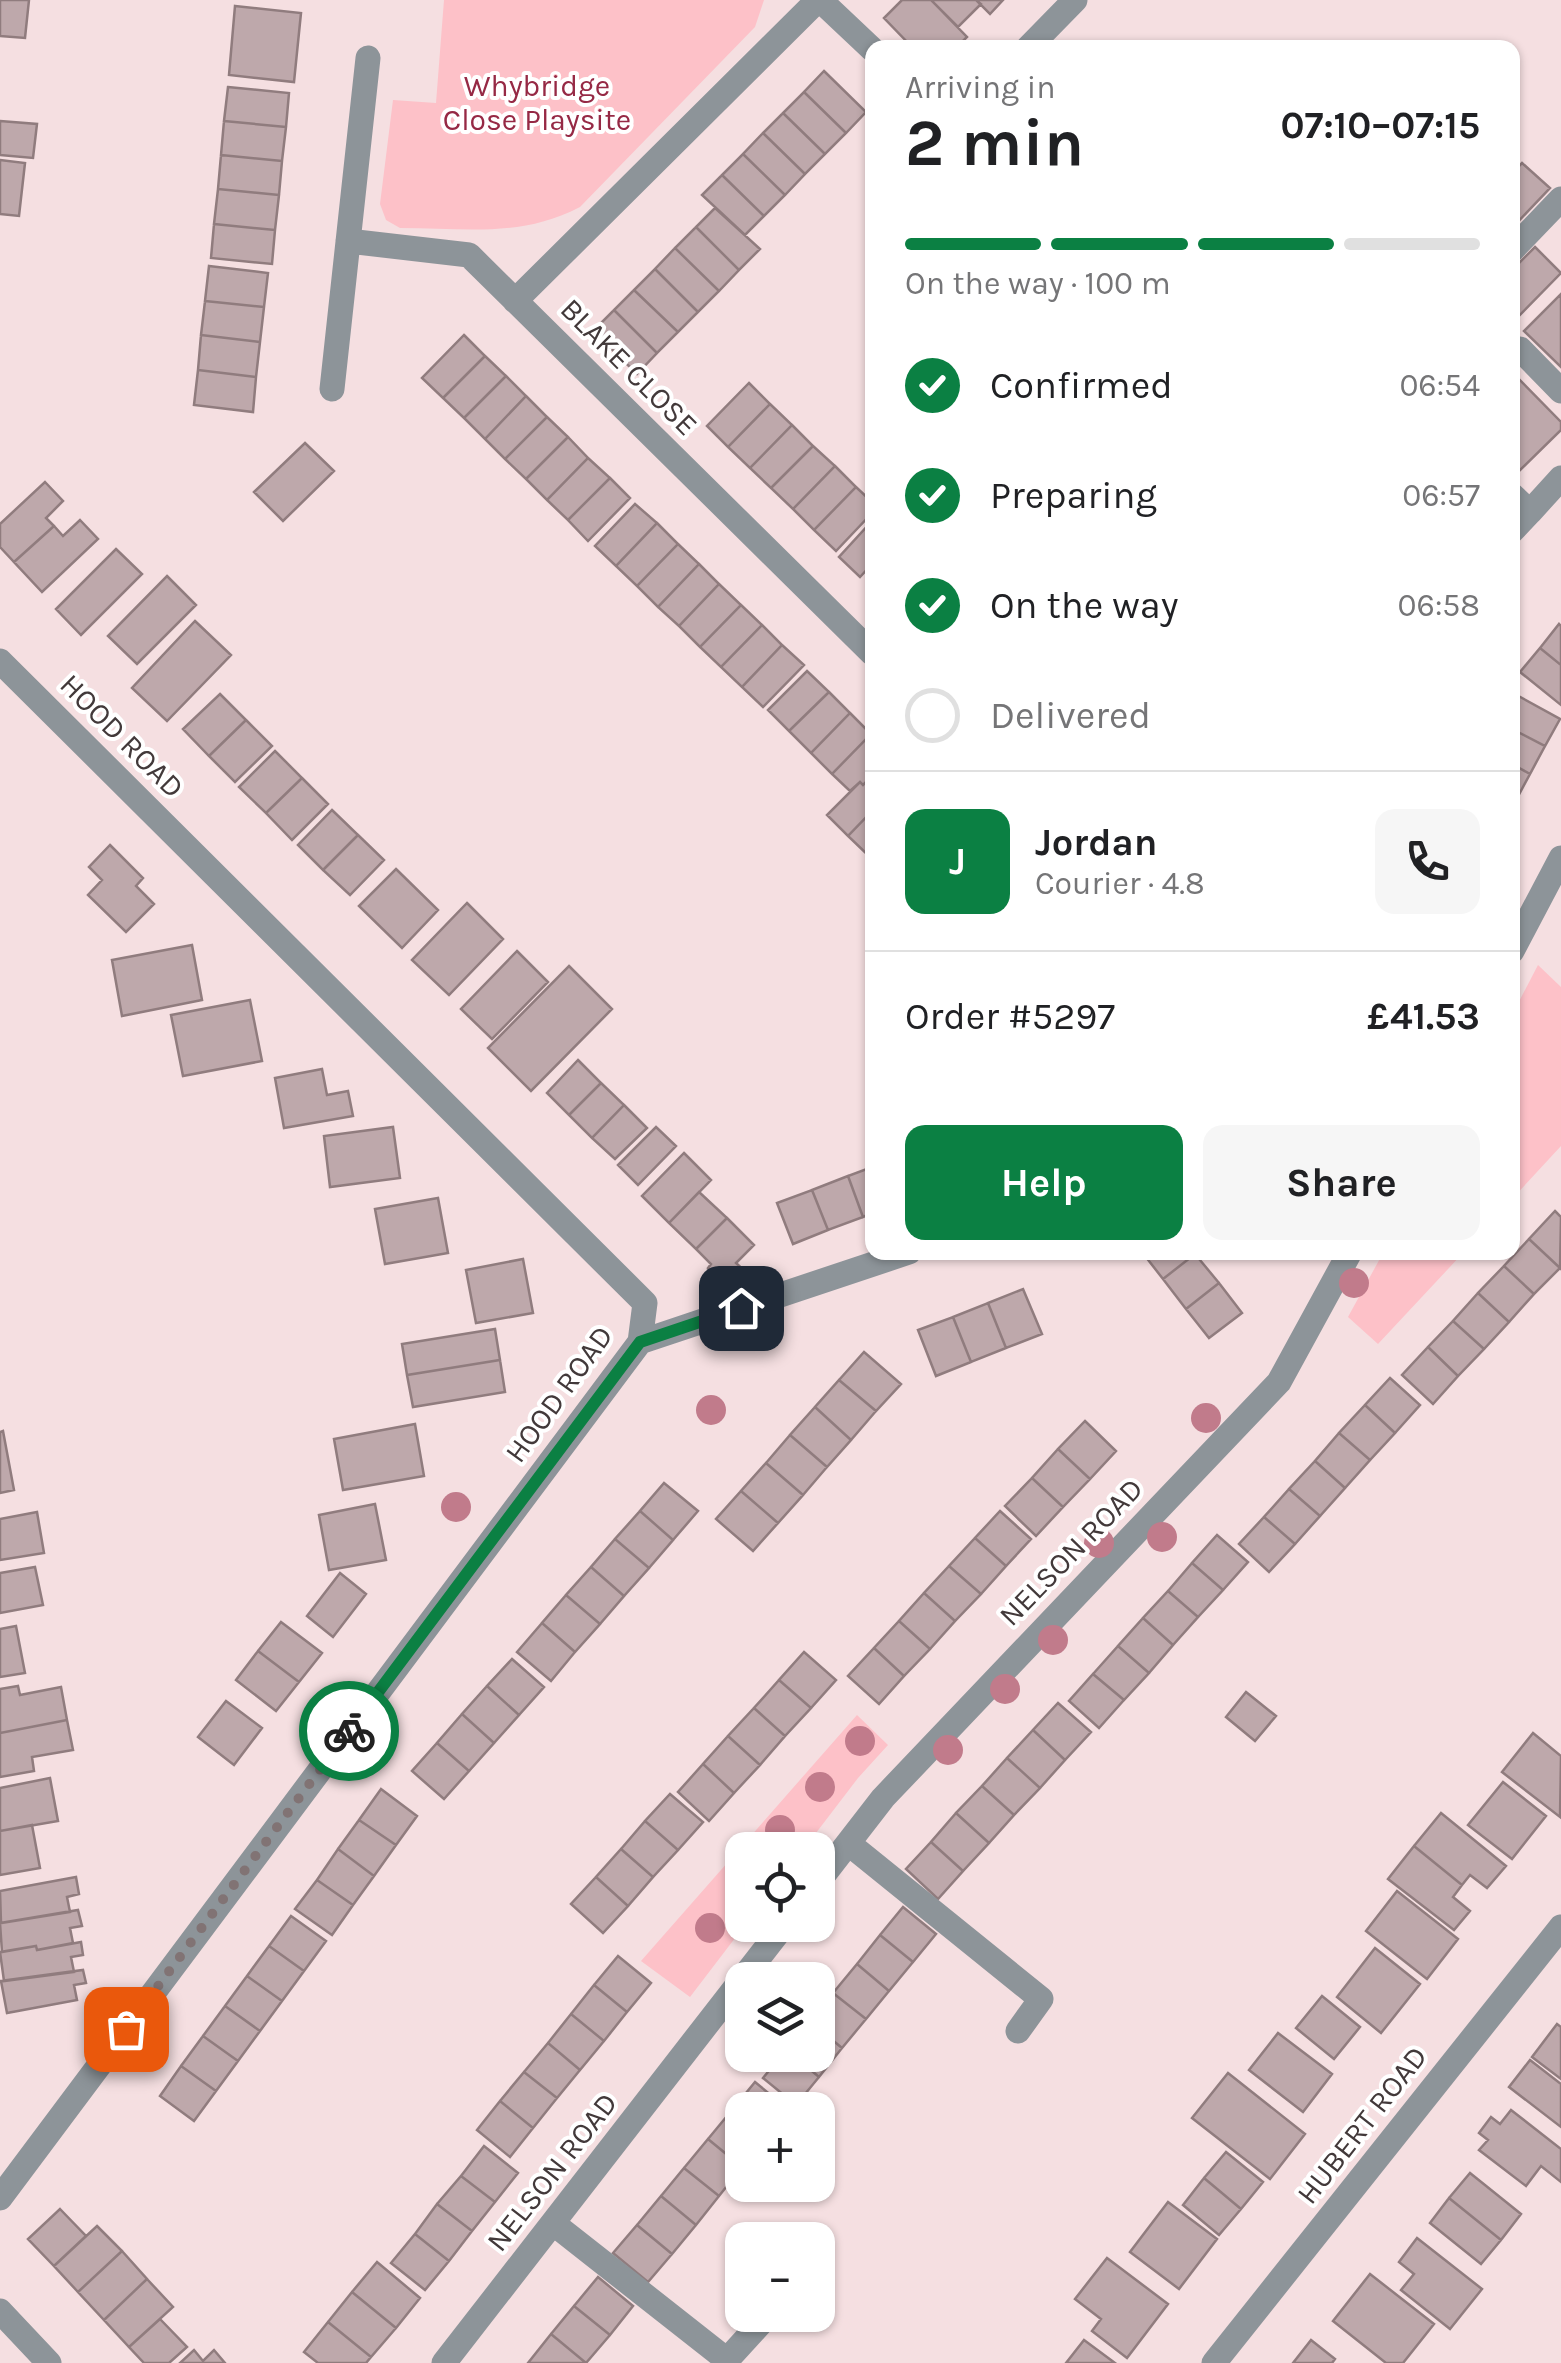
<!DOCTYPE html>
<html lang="en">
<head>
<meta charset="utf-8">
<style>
	body { margin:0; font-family:Karla,sans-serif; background:#f6f6f6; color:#202124; height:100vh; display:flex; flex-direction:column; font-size:38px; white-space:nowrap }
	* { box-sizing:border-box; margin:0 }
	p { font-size:32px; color:#757577 }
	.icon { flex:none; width:55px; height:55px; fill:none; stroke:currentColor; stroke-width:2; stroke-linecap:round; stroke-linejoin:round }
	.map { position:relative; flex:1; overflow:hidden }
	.side { position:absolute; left:865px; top:40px; width:655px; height:1220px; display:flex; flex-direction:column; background:#fff; border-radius:20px; box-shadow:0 2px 8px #0004 }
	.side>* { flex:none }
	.buttons { position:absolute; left:725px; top:1832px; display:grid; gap:20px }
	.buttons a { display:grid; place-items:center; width:110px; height:110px; border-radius:20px; background:#fff; box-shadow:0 2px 8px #0004; font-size:50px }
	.pin { position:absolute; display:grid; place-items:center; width:85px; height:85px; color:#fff; margin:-42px; border-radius:20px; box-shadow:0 5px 15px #0006 }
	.courier { position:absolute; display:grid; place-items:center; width:100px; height:100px; margin:-50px; border:8px solid #0b8043; border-radius:50%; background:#fff; color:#222; box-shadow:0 2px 12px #0007 }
	.head em { font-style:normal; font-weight:700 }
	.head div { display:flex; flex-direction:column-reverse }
	.head { display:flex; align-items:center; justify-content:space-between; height:170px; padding:0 40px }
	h1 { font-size:65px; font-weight:700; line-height:75px }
	.bar { display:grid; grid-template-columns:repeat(4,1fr); gap:15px 10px; align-content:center; height:120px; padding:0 40px }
	.bar i { height:12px; border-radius:8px; background:#e0e0e0 }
	.bar .active { background:#0b8043 }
	.bar p { grid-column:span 4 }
	.line { display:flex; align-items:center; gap:25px; padding:0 40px; border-top:2px solid #e0e0e0 }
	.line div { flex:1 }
	.round { display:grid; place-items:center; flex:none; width:105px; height:105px; border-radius:20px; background:#f6f6f6 }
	ol { padding:0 40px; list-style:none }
	li { display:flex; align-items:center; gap:30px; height:110px }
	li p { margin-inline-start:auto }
	li .icon { padding:10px; border-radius:50%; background:#0b8043; color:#fff; stroke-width:4 }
	li:last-child { color:#757577 }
	li i { width:55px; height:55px; border:5px solid #e0e0e0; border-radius:50% }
	.primary-button { display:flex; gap:20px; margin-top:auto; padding:20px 40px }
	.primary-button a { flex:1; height:115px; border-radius:20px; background:#0b8043; color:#fff; font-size:40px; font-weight:700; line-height:115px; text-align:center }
	.primary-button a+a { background:#f6f6f6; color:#202124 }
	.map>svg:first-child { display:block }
	.green { fill:#fdc1c8 }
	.building { fill:#bea8ab; stroke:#907c7e; stroke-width:2.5 }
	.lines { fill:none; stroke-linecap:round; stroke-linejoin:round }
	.minor { stroke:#8d9499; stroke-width:25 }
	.tree { fill:#c17b8b }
	.done { stroke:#817374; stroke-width:10; stroke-dasharray:0 18 }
	.route { stroke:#0b8043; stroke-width:12 }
	.labels { text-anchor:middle; stroke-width:8; stroke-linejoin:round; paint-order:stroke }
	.park-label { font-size:30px; fill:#962945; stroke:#fff }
	.street-label { font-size:30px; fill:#42393a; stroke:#fff }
</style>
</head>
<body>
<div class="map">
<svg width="1561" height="2363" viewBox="0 0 1561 2363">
	<rect width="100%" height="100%" fill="#f5dfe1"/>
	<!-- green -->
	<path class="green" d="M444,0H764L755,27L580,207C521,238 465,228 400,228L386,220L380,204L393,100L436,103Z
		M1538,965L1561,987V1146L1513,1198V1013Z
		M1383,1253H1463L1378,1344L1348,1317Z
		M857,1715L888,1745L858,1778L803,1850H742V1925H745L690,1997L641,1961Z"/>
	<!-- building -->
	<path class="building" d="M0,0H29L25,38L0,36Z
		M902,0H931L967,37L956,48H913L884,18Z
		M931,0H976L981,4L958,27Z
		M976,0H1003L990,14Z
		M235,6L301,13L294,82L229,75Z
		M824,71L866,112L846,133L804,92Z
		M228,87L289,93L286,127L224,121Z
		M804,92L846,133L825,154L783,113Z
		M783,113L825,154L805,174L763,133Z
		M0,121L37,124L33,158L0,155Z
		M224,121L286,127L282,161L221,155Z
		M763,133L805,174L785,195L743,154Z
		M743,154L785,195L764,216L722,175Z
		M221,155L282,161L279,195L218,189Z
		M0,160L25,163L19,216L0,214Z
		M1522,163L1550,188L1512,228V173Z
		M722,175L764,216L745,235L702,195Z
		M218,189L279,195L275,230L214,224Z
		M715,208L760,249L739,270L696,227Z
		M214,224L275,230L272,264L211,258Z
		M696,227L739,270L719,291L675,248Z
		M1535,247L1561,273L1512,323V270Z
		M675,248L719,291L698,312L655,269Z
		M209,266L268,273L264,307L205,301Z
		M655,269L698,312L678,332L634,290Z
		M634,290L678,332L657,353L614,310Z
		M1561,294V367L1524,331Z
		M205,301L264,307L260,342L201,335Z
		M614,310L657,353L637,374L593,331Z
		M201,335L260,342L256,377L198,370Z
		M464,335L485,356L443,398L422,378Z
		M485,356L506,376L464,418L443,398Z
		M198,370L256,377L253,412L194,405Z
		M1512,372L1561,422V430L1516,474L1512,470Z
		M506,376L526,396L485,439L464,418Z
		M749,383L770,404L728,447L707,426Z
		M526,396L547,417L505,459L485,439Z
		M770,404L792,425L750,468L728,447Z
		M547,417L568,437L526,479L505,459Z
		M792,425L813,446L771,488L750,468Z
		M568,437L588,458L547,500L526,479Z
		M305,443L334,471L283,521L254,492Z
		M813,446L835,466L793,509L771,488Z
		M588,458L610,478L568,520L547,500Z
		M835,466L856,487L814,530L793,509Z
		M610,478L630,498L588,541L568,520Z
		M45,482L63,501L46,518L54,526L14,562L0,547V524Z
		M856,487L872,502V513L836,551L814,530Z
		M635,504L657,523L616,566L595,546Z
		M80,520L98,539L42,592L14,562L54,526L63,536Z
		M872,521V564L860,577L839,557Z
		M657,523L678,544L637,586L616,566Z
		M678,544L699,564L658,607L637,586Z
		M116,549L142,574L81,635L56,609Z
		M699,564L719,584L679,626L658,607Z
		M167,576L196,605L137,664L108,636Z
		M719,584L741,605L700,647L679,626Z
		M741,605L762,625L721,667L700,647Z
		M195,621L231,655L167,721L132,688Z
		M1559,624L1561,626V665L1540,648Z
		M762,625L782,645L742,687L721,667Z
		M782,645L804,665L763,707L742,687Z
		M1540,648L1561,665V705L1520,672Z
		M807,671L829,692L789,731L768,710Z
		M829,692L850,713L811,753L789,731Z
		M1513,693L1560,719L1545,746L1512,729Z
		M220,694L246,720L209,756L183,729Z
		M850,713L871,734L832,774L811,753Z
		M246,720L272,746L235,782L209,756Z
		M1512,729L1545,746L1530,774L1512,764Z
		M871,734L872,776L863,785L860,782L850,791L832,774Z
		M275,751L302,778L266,813L239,787Z
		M1512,764L1530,774L1515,802L1512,800Z
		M872,776V811L848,836L827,815L860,782L863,785Z
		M302,778L328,804L292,840L266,813Z
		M332,810L358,835L323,870L298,845Z
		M872,811V854L870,857L848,836Z
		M358,835L384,860L350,895L323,870Z
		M110,845L143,878L136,886L154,904L126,932L88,895L102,880L89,867Z
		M396,869L438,910L402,948L359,906Z
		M467,903L503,939L449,995L412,960Z
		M192,945L202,1000L122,1016L112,960Z
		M517,951L548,982L492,1039L461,1009Z
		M569,966L612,1009L531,1091L488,1048Z
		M250,1000L262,1061L183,1076L171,1015Z
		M578,1060L601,1083L569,1115L547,1093Z
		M322,1069L327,1095L348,1091L353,1116L284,1128L275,1078Z
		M601,1083L624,1105L592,1138L569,1115Z
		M624,1105L647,1128L615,1159L592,1138Z
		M393,1127L400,1178L330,1187L324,1136Z
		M656,1127L676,1146L638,1185L618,1165Z
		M684,1153L711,1180L669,1223L642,1196Z
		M872,1167V1213L863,1217L848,1176Z
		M848,1176L863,1217L828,1230L812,1190Z
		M812,1190L828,1230L793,1244L777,1203Z
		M699,1192L727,1218L696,1249L669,1223Z
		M438,1198L448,1253L385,1264L375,1209Z
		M1555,1211L1561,1217L1560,1268L1529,1239Z
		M727,1218L754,1245L736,1263L750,1276L734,1293L708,1268L711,1264L696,1249Z
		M1529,1239L1560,1268L1534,1294L1504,1266Z
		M1142,1252H1195V1254L1163,1279Z
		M1195,1254L1219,1283L1186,1309L1163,1279Z
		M523,1259L533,1313L476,1323L466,1270Z
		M1504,1266L1534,1294L1509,1322L1478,1293Z
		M1219,1283L1242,1313L1209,1338L1186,1309Z
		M1023,1289L1042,1334L1006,1348L988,1303Z
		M1478,1293L1509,1322L1484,1349L1453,1321Z
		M988,1303L1006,1348L971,1362L953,1317Z
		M953,1317L971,1362L936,1376L918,1330Z
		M1453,1321L1484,1349L1458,1376L1428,1347Z
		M495,1329L500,1360L407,1375L402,1344Z
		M1428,1347L1458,1376L1433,1404L1402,1375Z
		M864,1352L901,1384L876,1411L839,1380Z
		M500,1360L505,1392L413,1407L407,1375Z
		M1390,1378L1420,1405L1395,1433L1365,1405Z
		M839,1380L876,1411L851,1440L815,1407Z
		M1365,1405L1395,1433L1370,1460L1339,1433Z
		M815,1407L851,1440L827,1467L790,1435Z
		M1085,1421L1116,1451L1090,1479L1058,1449Z
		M415,1424L424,1476L343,1490L334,1439Z
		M3,1431L14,1490L0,1493V1432Z
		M1339,1433L1370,1460L1345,1488L1315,1461Z
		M790,1435L827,1467L803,1495L766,1463Z
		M1058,1449L1090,1479L1063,1507L1032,1478Z
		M1315,1461L1345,1488L1320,1516L1289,1489Z
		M766,1463L803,1495L778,1523L741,1491Z
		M1032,1478L1063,1507L1036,1536L1005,1506Z
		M664,1483L698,1511L673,1540L640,1511Z
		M1289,1489L1320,1516L1295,1544L1264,1517Z
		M741,1491L778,1523L753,1551L716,1519Z
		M375,1504L386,1560L329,1570L319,1515Z
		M640,1511L673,1540L649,1568L615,1539Z
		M1000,1511L1031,1539L1006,1566L975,1538Z
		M37,1512L44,1553L0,1560V1519Z
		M1264,1517L1295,1544L1269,1572L1239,1544Z
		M1217,1535L1248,1562L1223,1590L1192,1563Z
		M975,1538L1006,1566L981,1594L949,1566Z
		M615,1539L649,1568L624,1596L591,1567Z
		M1192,1563L1223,1590L1198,1617L1168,1591Z
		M949,1566L981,1594L955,1621L924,1593Z
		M35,1567L43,1605L0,1613V1573Z
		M591,1567L624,1596L600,1624L566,1595Z
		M340,1573L366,1594L333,1637L307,1616Z
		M1168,1591L1198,1617L1173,1645L1143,1618Z
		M924,1593L955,1621L930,1649L899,1621Z
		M566,1595L600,1624L575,1652L542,1623Z
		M1143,1618L1173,1645L1149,1673L1118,1646Z
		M899,1621L930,1649L904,1676L874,1648Z
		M281,1622L322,1653L299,1682L258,1651Z
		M542,1623L575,1652L551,1681L517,1652Z
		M16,1626L25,1673L0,1677V1629Z
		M1118,1646L1149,1673L1124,1700L1093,1674Z
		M874,1648L904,1676L879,1704L848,1676Z
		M258,1651L299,1682L276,1711L236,1680Z
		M804,1652L836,1680L811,1708L779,1680Z
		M512,1659L544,1687L519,1715L487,1686Z
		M1093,1674L1124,1700L1099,1728L1069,1701Z
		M779,1680L811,1708L785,1736L754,1708Z
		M18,1686L20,1695L61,1687L67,1720L0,1733V1689Z
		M487,1686L519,1715L494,1743L462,1714Z
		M1246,1692L1276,1716L1255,1741L1226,1717Z
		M226,1701L262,1728L234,1765L198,1737Z
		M1058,1703L1091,1732L1065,1760L1033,1730Z
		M754,1708L785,1736L760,1765L728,1736Z
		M462,1714L494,1743L469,1771L437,1743Z
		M67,1720L73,1750L32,1757L34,1771L0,1777V1733Z
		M1033,1730L1065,1760L1040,1788L1007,1758Z
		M1533,1733L1561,1756L1560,1817L1502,1772Z
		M728,1736L760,1765L734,1793L703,1764Z
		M437,1743L469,1771L444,1799L412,1771Z
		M1007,1758L1040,1788L1014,1815L982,1786Z
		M703,1764L734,1793L709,1821L678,1792Z
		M50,1778L58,1821L0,1831V1788Z
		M1503,1782L1546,1816L1512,1859L1468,1825Z
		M982,1786L1014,1815L989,1843L956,1813Z
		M381,1789L417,1816L396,1845L359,1820Z
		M670,1794L703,1822L678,1850L645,1821Z
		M956,1813L989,1843L963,1871L931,1842Z
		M1441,1813L1506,1866L1487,1888L1470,1875L1462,1885L1414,1846Z
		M359,1820L396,1845L374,1876L338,1849Z
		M645,1821L678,1850L653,1877L621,1849Z
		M32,1825L40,1868L0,1875V1831Z
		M931,1842L963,1871L938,1899L906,1869Z
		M1414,1846L1462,1885L1453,1897L1470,1911L1454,1930L1388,1879Z
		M338,1849L374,1876L353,1905L317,1880Z
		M621,1849L653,1877L628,1906L596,1877Z
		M76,1877L79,1894L67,1897L70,1912L1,1923L0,1891Z
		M596,1877L628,1906L603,1933L571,1904Z
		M317,1880L353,1905L332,1935L295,1909Z
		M1397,1891L1458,1939L1427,1979L1366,1931Z
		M903,1907L936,1934L913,1962L880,1935Z
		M78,1910L82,1926L70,1928L73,1943L37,1950L36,1946L2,1952L0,1923Z
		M291,1916L326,1941L304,1971L269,1946Z
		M880,1935L913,1962L889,1991L857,1964Z
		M81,1942L83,1955L71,1957L74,1972L4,1981L0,1952L36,1946L37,1950Z
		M269,1946L304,1971L282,2001L247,1976Z
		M1375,1948L1420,1984L1381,2033L1337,1997Z
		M618,1956L651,1983L627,2012L594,1985Z
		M857,1964L889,1991L866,2019L833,1993Z
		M83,1970L86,1983L74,1985L77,2000L7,2013L1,1981Z
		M247,1976L282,2001L260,2031L225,2006Z
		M594,1985L627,2012L604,2041L571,2014Z
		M833,1993L866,2019L842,2048L818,2028V2012Z
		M1322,1996L1360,2027L1334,2059L1296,2028Z
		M225,2006L260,2031L238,2061L203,2036Z
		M571,2014L604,2041L580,2070L548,2043Z
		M1557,2024L1561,2027V2079L1532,2057Z
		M818,2028L842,2048L819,2077L793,2055H818Z
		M1278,2033L1332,2074L1303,2112L1249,2070Z
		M203,2036L238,2061L216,2091L181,2066Z
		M548,2043L580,2070L557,2098L524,2072Z
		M782,2055H793L819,2077L796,2105L763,2078Z
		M1530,2060L1561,2084V2127L1509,2087Z
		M181,2066L216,2091L194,2121L160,2096Z
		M524,2072L557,2098L533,2128L500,2101Z
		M1228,2073L1305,2134L1270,2179L1192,2118Z
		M755,2082L789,2110H742V2119L732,2110Z
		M500,2101L533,2128L510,2157L477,2130Z
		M732,2110L742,2119V2167L708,2139Z
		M1511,2110L1561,2149V2182L1541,2166L1526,2186L1479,2150L1488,2140L1479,2133L1491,2117L1500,2124Z
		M708,2139L742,2167L719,2196L684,2168Z
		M484,2146L518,2173L495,2202L461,2176Z
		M1226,2152L1263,2182L1241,2209L1204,2178Z
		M684,2168L719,2196L696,2225L661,2196Z
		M1470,2173L1521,2214L1501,2240L1449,2198Z
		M461,2176L495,2202L472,2231L437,2204Z
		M1204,2178L1241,2209L1219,2235L1183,2205Z
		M661,2196L696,2225L672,2254L637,2225Z
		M1449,2198L1501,2240L1481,2264L1430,2223Z
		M1168,2202L1217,2239L1179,2289L1130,2252Z
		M437,2204L472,2231L449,2261L415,2234Z
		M60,2209L86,2236L54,2266L28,2239Z
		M637,2225L672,2254L648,2282L613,2253Z
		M97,2226L122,2251L78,2292L54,2266Z
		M415,2234L449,2261L425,2290L391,2263Z
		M1417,2238L1482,2289L1450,2329L1401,2290L1414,2274L1399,2262Z
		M122,2251L147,2279L104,2320L78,2292Z
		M1107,2258L1168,2304L1127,2358L1092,2331L1101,2319L1075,2299Z
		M377,2262L420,2298L396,2328L352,2292Z
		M1370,2274L1434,2324L1403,2363H1386L1333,2321Z
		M598,2277L633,2306L610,2335L574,2306Z
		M147,2279L173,2307L129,2347L104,2320Z
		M352,2292L396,2328L371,2357L328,2322Z
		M574,2306L610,2335L586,2363L551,2334Z
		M160,2319L187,2347L169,2363H144L129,2347Z
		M328,2322L371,2357L366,2363H318L304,2352Z
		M551,2334L586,2363H528Z
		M1084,2340L1115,2363H1066Z
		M1311,2340L1335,2359L1332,2363H1293Z
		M194,2350L203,2361L214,2350L225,2363H180Z"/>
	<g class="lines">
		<!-- minor -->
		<path class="minor" d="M820,0L872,49
			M1028,48L1075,0
			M348,241L469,255L872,653
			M1512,250L1561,199
			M515,301L818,0
			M1520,349L1561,391
			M332,389L368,58
			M1512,495L1530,512L1512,531
			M1530,512L1561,478
			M0,661L645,1303L640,1342L0,2198
			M1512,951L1561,858
			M640,1342L909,1252
			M848,1843L1041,1999L1018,2031
			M818,1882L883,1798L1279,1382L1350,1252
			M554,2224L727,2360L768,2315
			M0,2311L49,2363
			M444,2363L784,1925
			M1214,2363L1561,1927"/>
	</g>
	<!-- trees -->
	<g class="tree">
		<circle cx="1354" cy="1283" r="15"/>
		<circle cx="711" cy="1410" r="15"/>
		<circle cx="1206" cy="1418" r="15"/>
		<circle cx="456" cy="1507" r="15"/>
		<circle cx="1162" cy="1537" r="15"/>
		<circle cx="1099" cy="1543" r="15"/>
		<circle cx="1053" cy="1640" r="15"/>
		<circle cx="1005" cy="1689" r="15"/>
		<circle cx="860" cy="1741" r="15"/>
		<circle cx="948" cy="1750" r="15"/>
		<circle cx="820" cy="1787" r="15"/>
		<circle cx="780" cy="1830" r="15"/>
		<circle cx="710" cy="1928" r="15"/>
	</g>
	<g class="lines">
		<!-- done -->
		<path class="done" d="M126,2029L349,1731"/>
		<!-- route -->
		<path class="route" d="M349,1731L640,1342L741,1308"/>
	</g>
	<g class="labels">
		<!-- park labels -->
		<g class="park-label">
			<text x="537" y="96">Whybridge<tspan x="537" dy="34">Close Playsite</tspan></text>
		</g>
		<!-- street labels -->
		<g class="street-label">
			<text transform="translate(629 367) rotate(45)" y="10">BLAKE CLOSE</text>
			<text transform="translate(122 736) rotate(45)" y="10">HOOD ROAD</text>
			<text transform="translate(559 1394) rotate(-54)" y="10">HOOD ROAD</text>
			<text transform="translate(1071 1552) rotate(-46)" y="10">NELSON ROAD</text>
			<text transform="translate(1362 2125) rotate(-52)" y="10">HUBERT ROAD</text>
			<text transform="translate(552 2172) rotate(-52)" y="10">NELSON ROAD</text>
		</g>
	</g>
</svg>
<div class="buttons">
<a><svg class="icon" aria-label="locate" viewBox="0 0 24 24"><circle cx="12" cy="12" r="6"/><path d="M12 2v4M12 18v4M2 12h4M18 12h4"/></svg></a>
<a><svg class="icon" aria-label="layers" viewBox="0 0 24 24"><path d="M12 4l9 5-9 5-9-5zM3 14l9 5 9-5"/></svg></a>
<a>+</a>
<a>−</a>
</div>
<div class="pin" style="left:126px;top:2029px;background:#ea580c"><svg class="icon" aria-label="bag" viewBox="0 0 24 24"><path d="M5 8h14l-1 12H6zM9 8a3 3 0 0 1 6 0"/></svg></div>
<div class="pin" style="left:741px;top:1308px;background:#1f2937"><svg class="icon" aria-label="home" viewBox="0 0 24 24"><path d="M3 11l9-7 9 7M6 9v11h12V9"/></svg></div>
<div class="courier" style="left:349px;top:1731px"><svg class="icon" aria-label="bike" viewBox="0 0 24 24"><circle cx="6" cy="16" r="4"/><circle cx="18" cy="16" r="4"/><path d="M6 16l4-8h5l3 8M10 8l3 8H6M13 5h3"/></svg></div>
<section class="side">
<div class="head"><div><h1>2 min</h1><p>Arriving in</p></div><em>07:10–07:15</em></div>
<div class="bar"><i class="active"></i><i class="active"></i><i class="active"></i><i></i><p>On the way · 100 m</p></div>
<ol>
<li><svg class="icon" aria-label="check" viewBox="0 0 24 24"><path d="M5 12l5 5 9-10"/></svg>Confirmed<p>06:54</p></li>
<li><svg class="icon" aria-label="check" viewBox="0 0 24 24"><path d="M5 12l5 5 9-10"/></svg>Preparing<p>06:57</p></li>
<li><svg class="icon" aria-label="check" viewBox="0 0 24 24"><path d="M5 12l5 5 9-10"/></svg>On the way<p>06:58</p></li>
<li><i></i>Delivered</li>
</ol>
<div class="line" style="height:180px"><b class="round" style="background:#0b8043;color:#fff">J</b><div><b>Jordan</b><p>Courier · 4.8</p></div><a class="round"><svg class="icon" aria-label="phone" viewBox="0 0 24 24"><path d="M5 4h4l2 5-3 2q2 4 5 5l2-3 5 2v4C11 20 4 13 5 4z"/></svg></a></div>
<div class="line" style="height:130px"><div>Order #5297</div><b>£41.53</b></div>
<div class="primary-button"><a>Help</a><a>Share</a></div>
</section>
</div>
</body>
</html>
